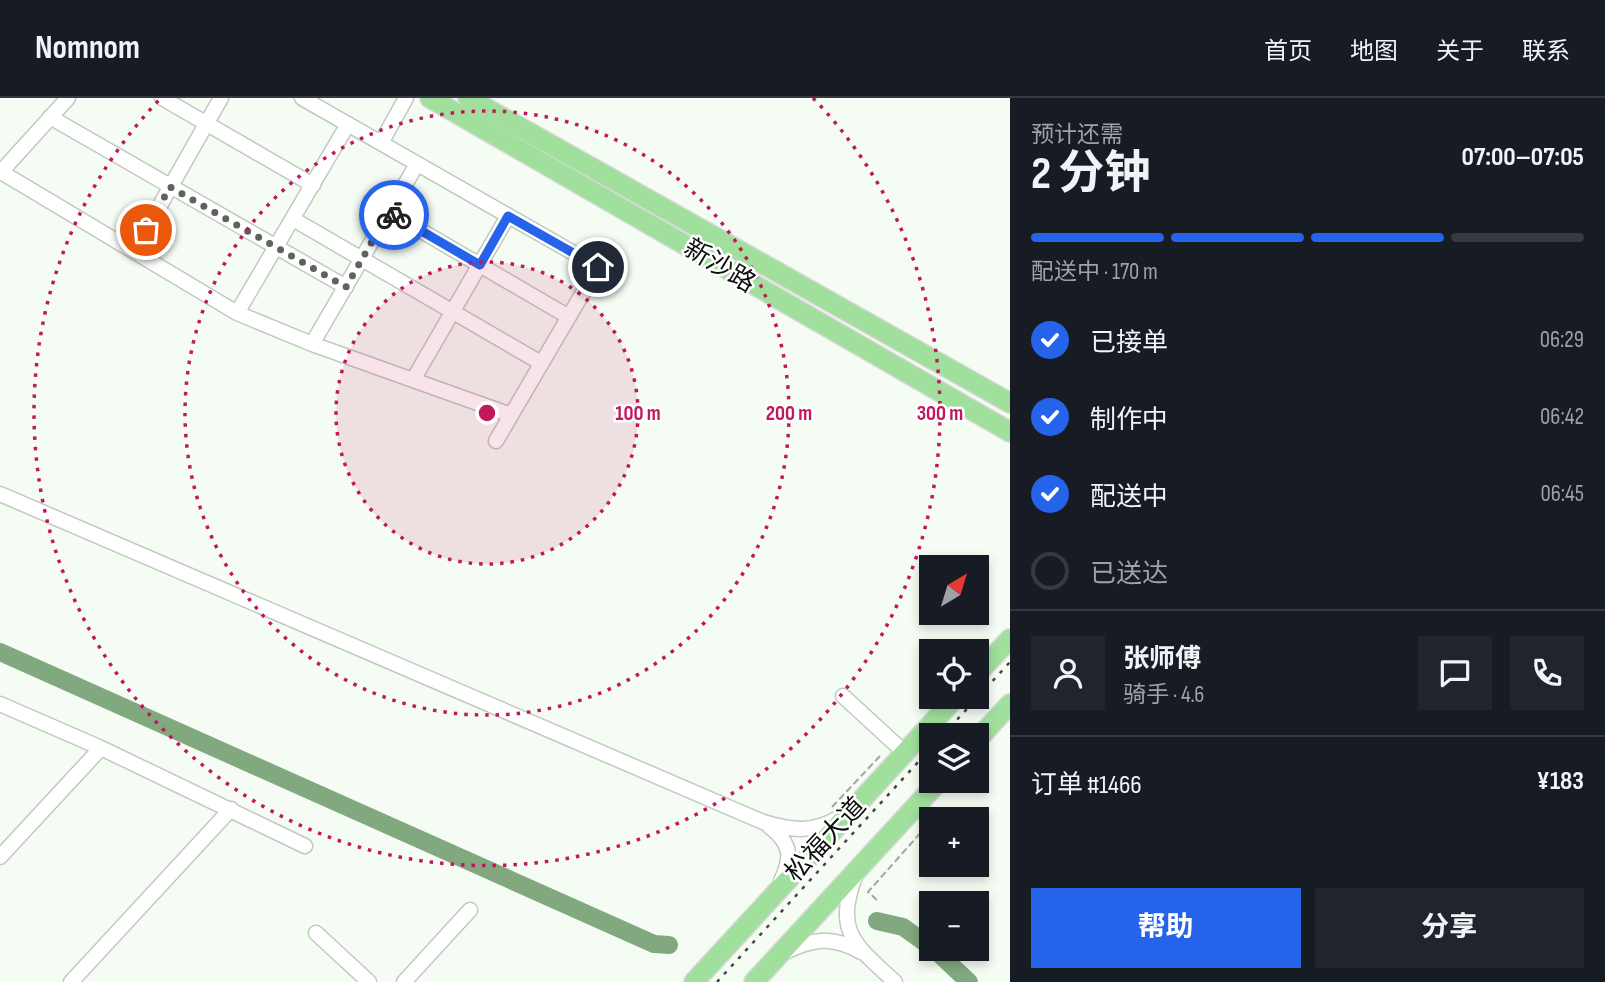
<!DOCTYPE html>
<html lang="zh">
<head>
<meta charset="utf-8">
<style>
	body { margin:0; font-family:"Sofia Sans Condensed","Noto Sans SC",sans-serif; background:#20242c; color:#f1f3f6; height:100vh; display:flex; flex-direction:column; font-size:26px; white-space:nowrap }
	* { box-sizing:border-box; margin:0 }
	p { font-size:23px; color:#9ea1a6 }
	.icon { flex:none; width:38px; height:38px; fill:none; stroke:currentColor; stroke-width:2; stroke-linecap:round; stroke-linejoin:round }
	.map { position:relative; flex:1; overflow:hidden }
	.panel { display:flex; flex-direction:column; background:#171b24; width:595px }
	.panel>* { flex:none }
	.needle { width:46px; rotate:38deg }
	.buttons { position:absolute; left:919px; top:457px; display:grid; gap:14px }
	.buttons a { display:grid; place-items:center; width:70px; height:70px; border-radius:0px; background:#171b24; box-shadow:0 4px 10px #0003; font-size:35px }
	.pin { position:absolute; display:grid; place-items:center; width:60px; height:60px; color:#fff; margin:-30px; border:4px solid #fff; border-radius:50%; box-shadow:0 2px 7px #0007 }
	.courier { position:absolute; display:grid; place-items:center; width:70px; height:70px; margin:-35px; border:5px solid #2563eb; border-radius:50%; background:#fff; color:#222; box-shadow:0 2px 9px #0007 }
	.headline em { font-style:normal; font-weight:700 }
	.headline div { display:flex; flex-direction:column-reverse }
	.headline { display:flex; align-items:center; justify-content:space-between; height:119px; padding:0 21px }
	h1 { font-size:46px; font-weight:700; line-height:52px }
	.bar { display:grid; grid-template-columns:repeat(4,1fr); gap:10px 7px; align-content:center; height:84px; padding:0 21px }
	.bar i { height:9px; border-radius:5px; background:#363941 }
	.bar .on { background:#2563eb }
	.bar p { grid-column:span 4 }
	.line { display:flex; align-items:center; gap:18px; padding:0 21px; border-top:2px solid #363941 }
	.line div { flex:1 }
	.round { display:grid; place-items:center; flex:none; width:74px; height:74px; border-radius:0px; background:#20242c }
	ol { padding:0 21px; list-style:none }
	li { display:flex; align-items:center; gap:21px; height:77px }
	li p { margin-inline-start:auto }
	li .icon { padding:7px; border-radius:50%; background:#2563eb; color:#fff; stroke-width:4 }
	li:last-child { color:#9ea1a6 }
	li i { width:38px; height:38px; border:4px solid #363941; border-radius:50% }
	.action { display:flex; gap:14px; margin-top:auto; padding:14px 21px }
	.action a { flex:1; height:80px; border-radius:0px; background:#2563eb; color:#fff; font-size:28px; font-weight:700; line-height:80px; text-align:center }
	.action a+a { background:#20242c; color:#f1f3f6 }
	header { display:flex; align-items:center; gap:42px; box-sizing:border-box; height:98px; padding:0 35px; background:#171b24; border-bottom:2px solid #363941 }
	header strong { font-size:33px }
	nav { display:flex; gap:38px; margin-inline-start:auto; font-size:24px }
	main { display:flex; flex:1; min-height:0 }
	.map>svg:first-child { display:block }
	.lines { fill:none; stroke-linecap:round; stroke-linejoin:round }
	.river { stroke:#82a87f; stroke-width:18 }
	.minor-casing { stroke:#c1c9c1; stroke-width:17 }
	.major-casing { stroke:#d8d9d8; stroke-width:22 }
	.path { stroke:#a0a69f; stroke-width:2; stroke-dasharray:7 3.5; stroke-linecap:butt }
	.minor { stroke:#fff; stroke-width:14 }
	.major { stroke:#a1df9d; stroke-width:19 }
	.rail { stroke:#424642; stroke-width:2.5; stroke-dasharray:3.5 7; stroke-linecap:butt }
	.done { stroke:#5e635e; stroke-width:7; stroke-dasharray:0 12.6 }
	.route { stroke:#2563eb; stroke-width:9 }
	.ring { fill:none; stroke:#c2185b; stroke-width:3.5; stroke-dasharray:3.5 7 }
	.labels { text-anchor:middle; stroke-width:5; stroke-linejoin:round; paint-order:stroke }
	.street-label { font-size:26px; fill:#0d100d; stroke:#fff }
	.centre { fill:#c2185b; stroke:#fff; stroke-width:3.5 }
	.ring-label { font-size:21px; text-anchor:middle; font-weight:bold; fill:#c2185b; stroke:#fff; stroke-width:5; stroke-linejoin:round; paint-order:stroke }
</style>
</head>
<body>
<header>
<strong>Nomnom</strong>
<nav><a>首页</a><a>地图</a><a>关于</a><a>联系</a></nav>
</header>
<main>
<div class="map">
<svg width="1010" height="884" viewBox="0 0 1010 884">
	<rect width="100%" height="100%" fill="#f4fcf3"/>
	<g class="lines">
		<!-- river -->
		<path class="river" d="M0,554L654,846L669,847
			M877,823L903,829L931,849
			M933,850L969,884"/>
		<defs>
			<path id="minor" d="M162,0L313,87
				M302,0L598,169L496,343
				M50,19L346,189
				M381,45L406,0
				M1,74L237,215L312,246L511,317
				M0,75L68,0
				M389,114L569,219
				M293,121L541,265
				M134,153L221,0
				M237,215L348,26
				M312,246L417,66
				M413,282L508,118
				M0,396L763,724C793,733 813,735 840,719
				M843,598L905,655
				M0,606L101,650L305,748
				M770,729C792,746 792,760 781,783
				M0,759L101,650
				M856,776C834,834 854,846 895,884
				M316,835L369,884
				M785,854C814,840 833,838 861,854
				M71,884L231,711
				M404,884L470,812"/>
			<path id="major" d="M430,0L1010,334
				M468,0L1010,305
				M976,577L1010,541
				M976,643L1010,606
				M694,884L957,598
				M754,884L940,682"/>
		</defs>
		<!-- minor casing -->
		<use href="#minor" class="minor-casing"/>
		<!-- major casing -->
		<use href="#major" class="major-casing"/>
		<!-- path -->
		<path class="path" d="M832,709L880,658
			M933,721H937
			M877,802L868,794L931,723"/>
		<!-- minor -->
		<use href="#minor" class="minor"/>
		<!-- major -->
		<use href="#major" class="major"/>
		<!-- rail -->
		<path class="rail" d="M943,637L1010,564
			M717,884L931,650"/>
	</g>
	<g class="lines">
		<!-- done -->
		<path class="done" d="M146,132L170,89L346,189L389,114L394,117"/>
		<!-- route -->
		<path class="route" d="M394,117L480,167L508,118L598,169"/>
	</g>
	<!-- distance rings -->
	<circle cx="487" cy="315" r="151" fill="#c2185b" fill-opacity=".12"/>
	<g class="ring">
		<circle cx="487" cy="315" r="151"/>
		<circle cx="487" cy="315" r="302"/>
		<path d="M813 0A453 453 0 1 1 161 0"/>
	</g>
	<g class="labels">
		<!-- street labels -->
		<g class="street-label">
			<text transform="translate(720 167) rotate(31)" y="9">新沙路</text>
			<text transform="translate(825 741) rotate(-47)" y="9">松福大道</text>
		</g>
	</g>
	<circle cx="487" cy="315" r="10" class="centre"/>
	<g class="ring-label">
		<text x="638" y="322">100 m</text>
		<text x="789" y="322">200 m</text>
		<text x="940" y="322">300 m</text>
	</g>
</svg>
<div class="buttons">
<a><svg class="needle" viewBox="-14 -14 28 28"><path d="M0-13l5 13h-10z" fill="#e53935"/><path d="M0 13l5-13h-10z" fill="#9ea1a6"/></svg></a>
<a><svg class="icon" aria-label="locate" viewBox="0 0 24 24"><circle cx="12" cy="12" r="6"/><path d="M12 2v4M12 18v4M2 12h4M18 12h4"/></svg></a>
<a><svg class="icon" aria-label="layers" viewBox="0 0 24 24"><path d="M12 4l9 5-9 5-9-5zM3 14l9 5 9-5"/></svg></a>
<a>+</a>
<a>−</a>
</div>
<div class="pin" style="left:146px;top:132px;background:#ea580c"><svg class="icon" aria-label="bag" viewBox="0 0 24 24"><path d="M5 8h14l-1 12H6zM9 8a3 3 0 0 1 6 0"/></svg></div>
<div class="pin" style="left:598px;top:169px;background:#1f2937"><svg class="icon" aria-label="home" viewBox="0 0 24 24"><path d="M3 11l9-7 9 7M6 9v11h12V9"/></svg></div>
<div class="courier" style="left:394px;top:117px"><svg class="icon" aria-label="bike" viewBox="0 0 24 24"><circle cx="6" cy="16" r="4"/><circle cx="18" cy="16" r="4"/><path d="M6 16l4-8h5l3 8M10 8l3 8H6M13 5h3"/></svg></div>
</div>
<section class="panel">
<div class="headline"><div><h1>2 分钟</h1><p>预计还需</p></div><em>07:00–07:05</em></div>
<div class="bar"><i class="on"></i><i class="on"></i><i class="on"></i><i></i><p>配送中 · 170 m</p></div>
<ol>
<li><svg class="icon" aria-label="check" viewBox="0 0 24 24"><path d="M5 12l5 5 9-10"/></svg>已接单<p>06:29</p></li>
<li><svg class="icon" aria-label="check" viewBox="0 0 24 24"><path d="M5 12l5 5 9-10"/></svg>制作中<p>06:42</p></li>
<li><svg class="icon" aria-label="check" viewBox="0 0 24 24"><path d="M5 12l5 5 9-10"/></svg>配送中<p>06:45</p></li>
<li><i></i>已送达</li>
</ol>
<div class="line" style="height:126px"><a class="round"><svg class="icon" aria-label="person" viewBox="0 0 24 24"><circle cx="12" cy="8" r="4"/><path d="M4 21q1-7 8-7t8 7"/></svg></a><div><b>张师傅</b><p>骑手 · 4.6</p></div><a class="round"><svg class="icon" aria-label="chat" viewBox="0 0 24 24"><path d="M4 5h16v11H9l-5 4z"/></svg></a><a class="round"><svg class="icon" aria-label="phone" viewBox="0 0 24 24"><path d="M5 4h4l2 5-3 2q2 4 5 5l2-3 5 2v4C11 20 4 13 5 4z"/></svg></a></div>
<div class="line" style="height:91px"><div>订单 #1466</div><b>¥183</b></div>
<div class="action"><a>帮助</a><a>分享</a></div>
</section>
</main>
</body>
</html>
